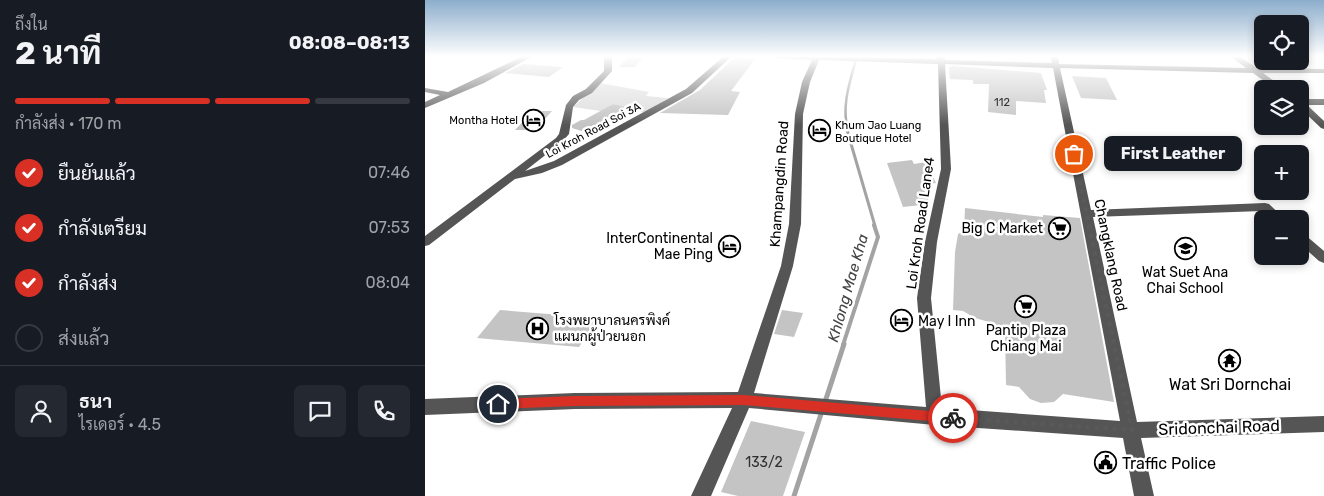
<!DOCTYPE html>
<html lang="th">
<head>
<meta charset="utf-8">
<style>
	body { margin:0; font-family:Rubik,Sarabun,sans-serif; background:#242831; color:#f1f3f6; height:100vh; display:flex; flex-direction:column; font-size:19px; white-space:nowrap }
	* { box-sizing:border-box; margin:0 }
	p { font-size:16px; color:#9ea1a6 }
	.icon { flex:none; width:28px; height:28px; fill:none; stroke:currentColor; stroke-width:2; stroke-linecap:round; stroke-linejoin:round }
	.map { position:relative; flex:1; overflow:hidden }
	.sheet { display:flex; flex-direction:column; background:#171b24; width:425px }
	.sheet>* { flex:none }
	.controls { position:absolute; left:829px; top:15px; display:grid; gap:10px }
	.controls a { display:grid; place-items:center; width:55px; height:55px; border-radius:8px; background:#171b24; box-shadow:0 2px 8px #0003; font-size:25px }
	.pin { position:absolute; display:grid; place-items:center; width:42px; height:42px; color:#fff; margin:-21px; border:2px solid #fff; border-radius:50%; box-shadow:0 1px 5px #0007 }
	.courier { position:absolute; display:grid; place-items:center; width:50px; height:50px; margin:-25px; border:4px solid #d93025; border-radius:50%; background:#fff; color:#222; box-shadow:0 1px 6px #0007 }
	.bubble { position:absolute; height:35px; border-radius:8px; background:#171b24; box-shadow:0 2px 8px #0003; font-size:16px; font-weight:700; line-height:35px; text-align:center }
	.summary em { font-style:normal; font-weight:700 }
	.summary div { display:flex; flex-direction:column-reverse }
	.summary { display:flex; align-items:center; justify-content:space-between; height:85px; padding:0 15px }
	h1 { font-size:32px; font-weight:700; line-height:38px }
	.bar { display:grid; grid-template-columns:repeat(4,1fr); gap:8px 5px; align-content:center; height:60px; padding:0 15px }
	.bar i { height:6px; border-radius:4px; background:#363941 }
	.bar .active { background:#d93025 }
	.bar p { grid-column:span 4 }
	.line { display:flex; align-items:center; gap:12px; padding:0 15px; border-top:1px solid #363941 }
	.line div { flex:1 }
	.round { display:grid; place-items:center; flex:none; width:52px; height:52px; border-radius:8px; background:#242831 }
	ol { padding:0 15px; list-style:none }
	li { display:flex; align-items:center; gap:15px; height:55px }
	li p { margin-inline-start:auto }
	li .icon { padding:5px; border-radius:50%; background:#d93025; color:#fff; stroke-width:4 }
	li:last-child { color:#9ea1a6 }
	li i { width:28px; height:28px; border:2px solid #363941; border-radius:50% }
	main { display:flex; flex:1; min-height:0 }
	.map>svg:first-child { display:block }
	.green { fill:#dcdcdc }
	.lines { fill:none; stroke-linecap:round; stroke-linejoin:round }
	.stream-far3 { stroke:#a3a3a3; stroke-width:2.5 }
	.stream-far2 { stroke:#a3a3a3; stroke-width:3 }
	.stream-far1 { stroke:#a3a3a3; stroke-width:4 }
	.stream { stroke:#a3a3a3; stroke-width:5 }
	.building { fill:#c4c4c4 }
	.minor { fill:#555; fill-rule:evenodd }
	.route { fill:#d93025 }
	.done { stroke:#595959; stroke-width:5; stroke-dasharray:0 9 }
	.labels { text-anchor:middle; stroke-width:5; stroke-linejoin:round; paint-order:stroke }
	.number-label { font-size:11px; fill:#313131 }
	.far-poi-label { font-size:11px; fill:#000; stroke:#fff; text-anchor:end }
	.far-street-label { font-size:11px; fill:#000; stroke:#fff }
	.street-label { font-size:14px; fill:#000; stroke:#fff }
	.poi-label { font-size:14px; fill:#000; stroke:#fff; text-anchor:end }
	.near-number-label { font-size:14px; fill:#313131 }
	.water-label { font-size:15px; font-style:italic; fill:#444; stroke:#fff }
	.near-poi-label { font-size:16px; fill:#000; stroke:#fff }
	.near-street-label { font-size:16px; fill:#000; stroke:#fff }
</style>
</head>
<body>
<main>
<section class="sheet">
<div class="summary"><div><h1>2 นาที</h1><p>ถึงใน</p></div><em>08:08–08:13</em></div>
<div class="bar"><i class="active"></i><i class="active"></i><i class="active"></i><i></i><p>กำลังส่ง · 170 m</p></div>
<ol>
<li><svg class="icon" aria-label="check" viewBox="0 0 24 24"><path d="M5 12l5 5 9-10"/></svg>ยืนยันแล้ว<p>07:46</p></li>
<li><svg class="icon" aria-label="check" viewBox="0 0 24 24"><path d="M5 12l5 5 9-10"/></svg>กำลังเตรียม<p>07:53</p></li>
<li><svg class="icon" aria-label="check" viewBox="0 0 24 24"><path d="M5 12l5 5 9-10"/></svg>กำลังส่ง<p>08:04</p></li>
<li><i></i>ส่งแล้ว</li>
</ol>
<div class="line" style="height:90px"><a class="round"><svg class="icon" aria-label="person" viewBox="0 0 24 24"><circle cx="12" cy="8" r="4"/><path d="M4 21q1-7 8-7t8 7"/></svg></a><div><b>ธนา</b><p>ไรเดอร์ · 4.5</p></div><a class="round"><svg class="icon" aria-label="chat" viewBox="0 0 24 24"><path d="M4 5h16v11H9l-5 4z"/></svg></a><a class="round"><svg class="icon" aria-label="phone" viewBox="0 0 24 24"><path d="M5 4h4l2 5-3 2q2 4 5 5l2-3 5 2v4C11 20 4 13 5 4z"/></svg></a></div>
</section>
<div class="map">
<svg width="899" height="496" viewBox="0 0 899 496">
	<rect width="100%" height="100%" fill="#fff"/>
	<!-- green -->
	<path class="green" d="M175,83L224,92L221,96L243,98L220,113L188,104L176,111L148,107Z"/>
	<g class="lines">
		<!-- stream-far3 -->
		<path class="stream-far3" d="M423,131C416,106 425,81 432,56"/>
		<!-- stream-far2 -->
		<path class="stream-far2" d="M422,130L450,226"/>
		<!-- stream-far1 -->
		<path class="stream-far1" d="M418,345L453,237L449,225"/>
		<!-- stream -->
		<path class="stream" d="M400,402L419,344
			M369,496L397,411"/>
	</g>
	<!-- building -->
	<path class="building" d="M204,56H220L210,67H194Z
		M309,58L330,59L306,91L315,92L303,115L235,113L275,90Z
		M98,64L138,67L124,77L80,73Z
		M529,66L616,73L622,90H619L621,103L591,101V115L563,112L564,84H548V80L525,79L524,67Z
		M647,76L681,78L692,100L656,98Z
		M188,104L205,108L163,133L147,128V125L156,120H159Z
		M108,111H127L110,130H90Z
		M487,160L489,164L501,162L511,183L497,185L505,204L478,207L462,163Z
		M540,208L618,217V215L655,218L689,402L638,394L629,402L616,403L605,399L594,387L581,385L580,331H574L573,327L565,326L564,322L550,318L538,311L528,310L530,252L533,234L539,231Z
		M75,310L173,318L154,347L52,338Z
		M357,310L378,313L369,337L349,334Z
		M326,421L380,432L358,496H313L296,492Z"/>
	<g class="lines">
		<!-- minor -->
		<path class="minor" d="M98,56H108L59,83L0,108V102L15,95L0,92V88L23,92Z
			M179,56H187V71L167,93L154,100L148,107L144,134L137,142L100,171L129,161L261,89L299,56H307L267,93L137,165L117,173L90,179L4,245L0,246V236L131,138L134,134L141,105L148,96L161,89L179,71Z
			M346,56L512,59V56H520V60L627,63L625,56H633L634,64L821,68L805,56H814L832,68L899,69V73H838L860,89H850L828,73L635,68L666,210L840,203L844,204L860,219H846L837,211L668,217L712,422L899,416V432L716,438L729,496H709L698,438L510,425L324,408L286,496H266L307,408L150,409L0,415V399L150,393L313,392L356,266L364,224L370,114L377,82L387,60L350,58ZM394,60L513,64L516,169L500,242L492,298L501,407L329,393L368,266L376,224L378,114L385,82ZM520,64L628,68L695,421L517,408L506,298L512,242L526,169Z
			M875,99H899V105H882L899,121V129L896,128L875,108Z
			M875,233L879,234L899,251V263L894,261L875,244Z"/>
	</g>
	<!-- sky -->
	<linearGradient id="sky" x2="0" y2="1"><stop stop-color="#8cadcc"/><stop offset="0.45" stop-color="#fff"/><stop offset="1" stop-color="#fff" stop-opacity="0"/></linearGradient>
	<rect width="899" height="125" fill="url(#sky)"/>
	<!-- route -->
	<path class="route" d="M319,395L528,413L532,414L533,418L532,421L528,423L319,405L150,406L73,409L69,408L67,404L69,401L73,399L150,396Z"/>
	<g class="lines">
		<!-- done -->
		<path class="done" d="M528,418L707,430L649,154"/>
	</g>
	<!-- icons -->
	<defs>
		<symbol id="hotel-ring" viewBox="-11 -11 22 22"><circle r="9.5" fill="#fff" stroke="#000" stroke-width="1.5"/><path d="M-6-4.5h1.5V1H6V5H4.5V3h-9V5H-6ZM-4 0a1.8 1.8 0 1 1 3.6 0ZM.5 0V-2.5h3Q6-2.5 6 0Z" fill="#000"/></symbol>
		<symbol id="supermarket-ring" viewBox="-11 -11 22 22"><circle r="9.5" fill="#fff" stroke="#000" stroke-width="1.5"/><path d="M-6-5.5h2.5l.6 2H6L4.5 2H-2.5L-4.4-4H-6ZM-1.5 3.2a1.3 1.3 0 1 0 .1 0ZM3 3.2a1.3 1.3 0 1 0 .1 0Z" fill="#000"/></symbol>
		<symbol id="school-ring" viewBox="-11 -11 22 22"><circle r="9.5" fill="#fff" stroke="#000" stroke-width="1.5"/><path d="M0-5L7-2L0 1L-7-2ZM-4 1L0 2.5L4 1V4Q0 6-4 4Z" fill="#000"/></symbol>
		<symbol id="hospital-ring" viewBox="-11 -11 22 22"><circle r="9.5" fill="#fff" stroke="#000" stroke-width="1.5"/><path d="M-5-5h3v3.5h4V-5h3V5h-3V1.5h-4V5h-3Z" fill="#000"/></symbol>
		<symbol id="temple-ring" viewBox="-11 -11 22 22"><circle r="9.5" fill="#fff" stroke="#000" stroke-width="1.5"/><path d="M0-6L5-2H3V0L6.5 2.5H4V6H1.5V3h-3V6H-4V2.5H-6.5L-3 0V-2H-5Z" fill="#000"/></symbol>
		<symbol id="civic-ring" viewBox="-11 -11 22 22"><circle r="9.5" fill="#fff" stroke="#000" stroke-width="1.5"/><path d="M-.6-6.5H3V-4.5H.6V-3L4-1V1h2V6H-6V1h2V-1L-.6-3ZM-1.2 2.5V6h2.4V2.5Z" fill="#000"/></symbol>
	</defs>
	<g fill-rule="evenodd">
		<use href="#hotel-ring" x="96" y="108" width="25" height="25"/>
		<use href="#hotel-ring" x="382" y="118" width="25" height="25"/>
		<use href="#supermarket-ring" x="622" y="216" width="25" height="25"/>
		<use href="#hotel-ring" x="292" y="234" width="25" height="25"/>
		<use href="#school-ring" x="748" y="236" width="25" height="25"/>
		<use href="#supermarket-ring" x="588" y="294" width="25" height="25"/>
		<use href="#hotel-ring" x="464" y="308" width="25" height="25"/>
		<use href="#hospital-ring" x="100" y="316" width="25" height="25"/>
		<use href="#temple-ring" x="792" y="348" width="25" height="25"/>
		<use href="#civic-ring" x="668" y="450" width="25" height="25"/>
	</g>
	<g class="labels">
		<!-- number labels -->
		<g class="number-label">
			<text x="577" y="106">112</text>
		</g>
		<!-- far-poi labels -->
		<g class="far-poi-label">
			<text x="93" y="124">Montha Hotel</text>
			<text x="410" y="129" text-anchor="start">Khum Jao Luang<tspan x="410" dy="13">Boutique Hotel</tspan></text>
		</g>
		<!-- far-street labels -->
		<g class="far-street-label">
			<text transform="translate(168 130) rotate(-28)" y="4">Loi Kroh Road Soi 3A</text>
		</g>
		<!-- street labels -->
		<g class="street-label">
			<text transform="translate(354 184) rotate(-86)" y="5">Khampangdin Road</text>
			<text transform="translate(495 223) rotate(-82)" y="5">Loi Kroh Road Lane4</text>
			<text transform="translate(686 255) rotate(78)" y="5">Changklang Road</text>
		</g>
		<!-- poi labels -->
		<g class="poi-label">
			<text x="618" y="233">Big C Market</text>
			<text x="288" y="243">InterContinental<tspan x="288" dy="16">Mae Ping</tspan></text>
			<text x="760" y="277" text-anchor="middle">Wat Suet Ana<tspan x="760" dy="16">Chai School</tspan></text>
			<text x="129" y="325" text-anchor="start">โรงพยาบาลนครพิงค์<tspan x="129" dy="16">แผนกผู้ป่วยนอก</tspan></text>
			<text x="493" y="326" text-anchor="start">May I Inn</text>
			<text x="601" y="335" text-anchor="middle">Pantip Plaza<tspan x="601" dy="16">Chiang Mai</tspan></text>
		</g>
		<!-- near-number labels -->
		<g class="near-number-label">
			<text x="339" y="467">133/2</text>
		</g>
		<!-- water labels -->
		<g class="water-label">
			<text transform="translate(423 288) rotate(-74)" y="5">Khlong Mae Kha</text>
		</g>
		<!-- near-poi labels -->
		<g class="near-poi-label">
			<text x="805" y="390">Wat Sri Dornchai</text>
			<text x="697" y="469" text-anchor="start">Traffic Police</text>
		</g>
		<!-- near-street labels -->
		<g class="near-street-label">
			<text transform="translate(794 427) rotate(-2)" y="6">Sridonchai Road</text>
		</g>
	</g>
</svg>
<div class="controls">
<a><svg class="icon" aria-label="locate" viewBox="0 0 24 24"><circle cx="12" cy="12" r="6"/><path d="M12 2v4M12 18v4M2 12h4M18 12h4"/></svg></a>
<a><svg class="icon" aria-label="layers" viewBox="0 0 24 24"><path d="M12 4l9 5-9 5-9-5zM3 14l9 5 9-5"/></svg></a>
<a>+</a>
<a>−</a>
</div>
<div class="pin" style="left:649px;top:154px;background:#ea580c"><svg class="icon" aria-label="bag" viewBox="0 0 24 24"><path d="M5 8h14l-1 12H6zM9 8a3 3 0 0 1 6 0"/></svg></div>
<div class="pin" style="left:73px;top:404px;background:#1f2937"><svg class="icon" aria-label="home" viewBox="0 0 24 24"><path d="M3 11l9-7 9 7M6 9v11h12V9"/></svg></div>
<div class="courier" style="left:528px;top:418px"><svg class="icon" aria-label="bike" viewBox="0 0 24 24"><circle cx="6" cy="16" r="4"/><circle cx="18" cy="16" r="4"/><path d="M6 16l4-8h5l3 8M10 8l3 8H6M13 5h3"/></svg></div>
<div class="bubble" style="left:679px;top:136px;width:138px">First Leather</div>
</div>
</main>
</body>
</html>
